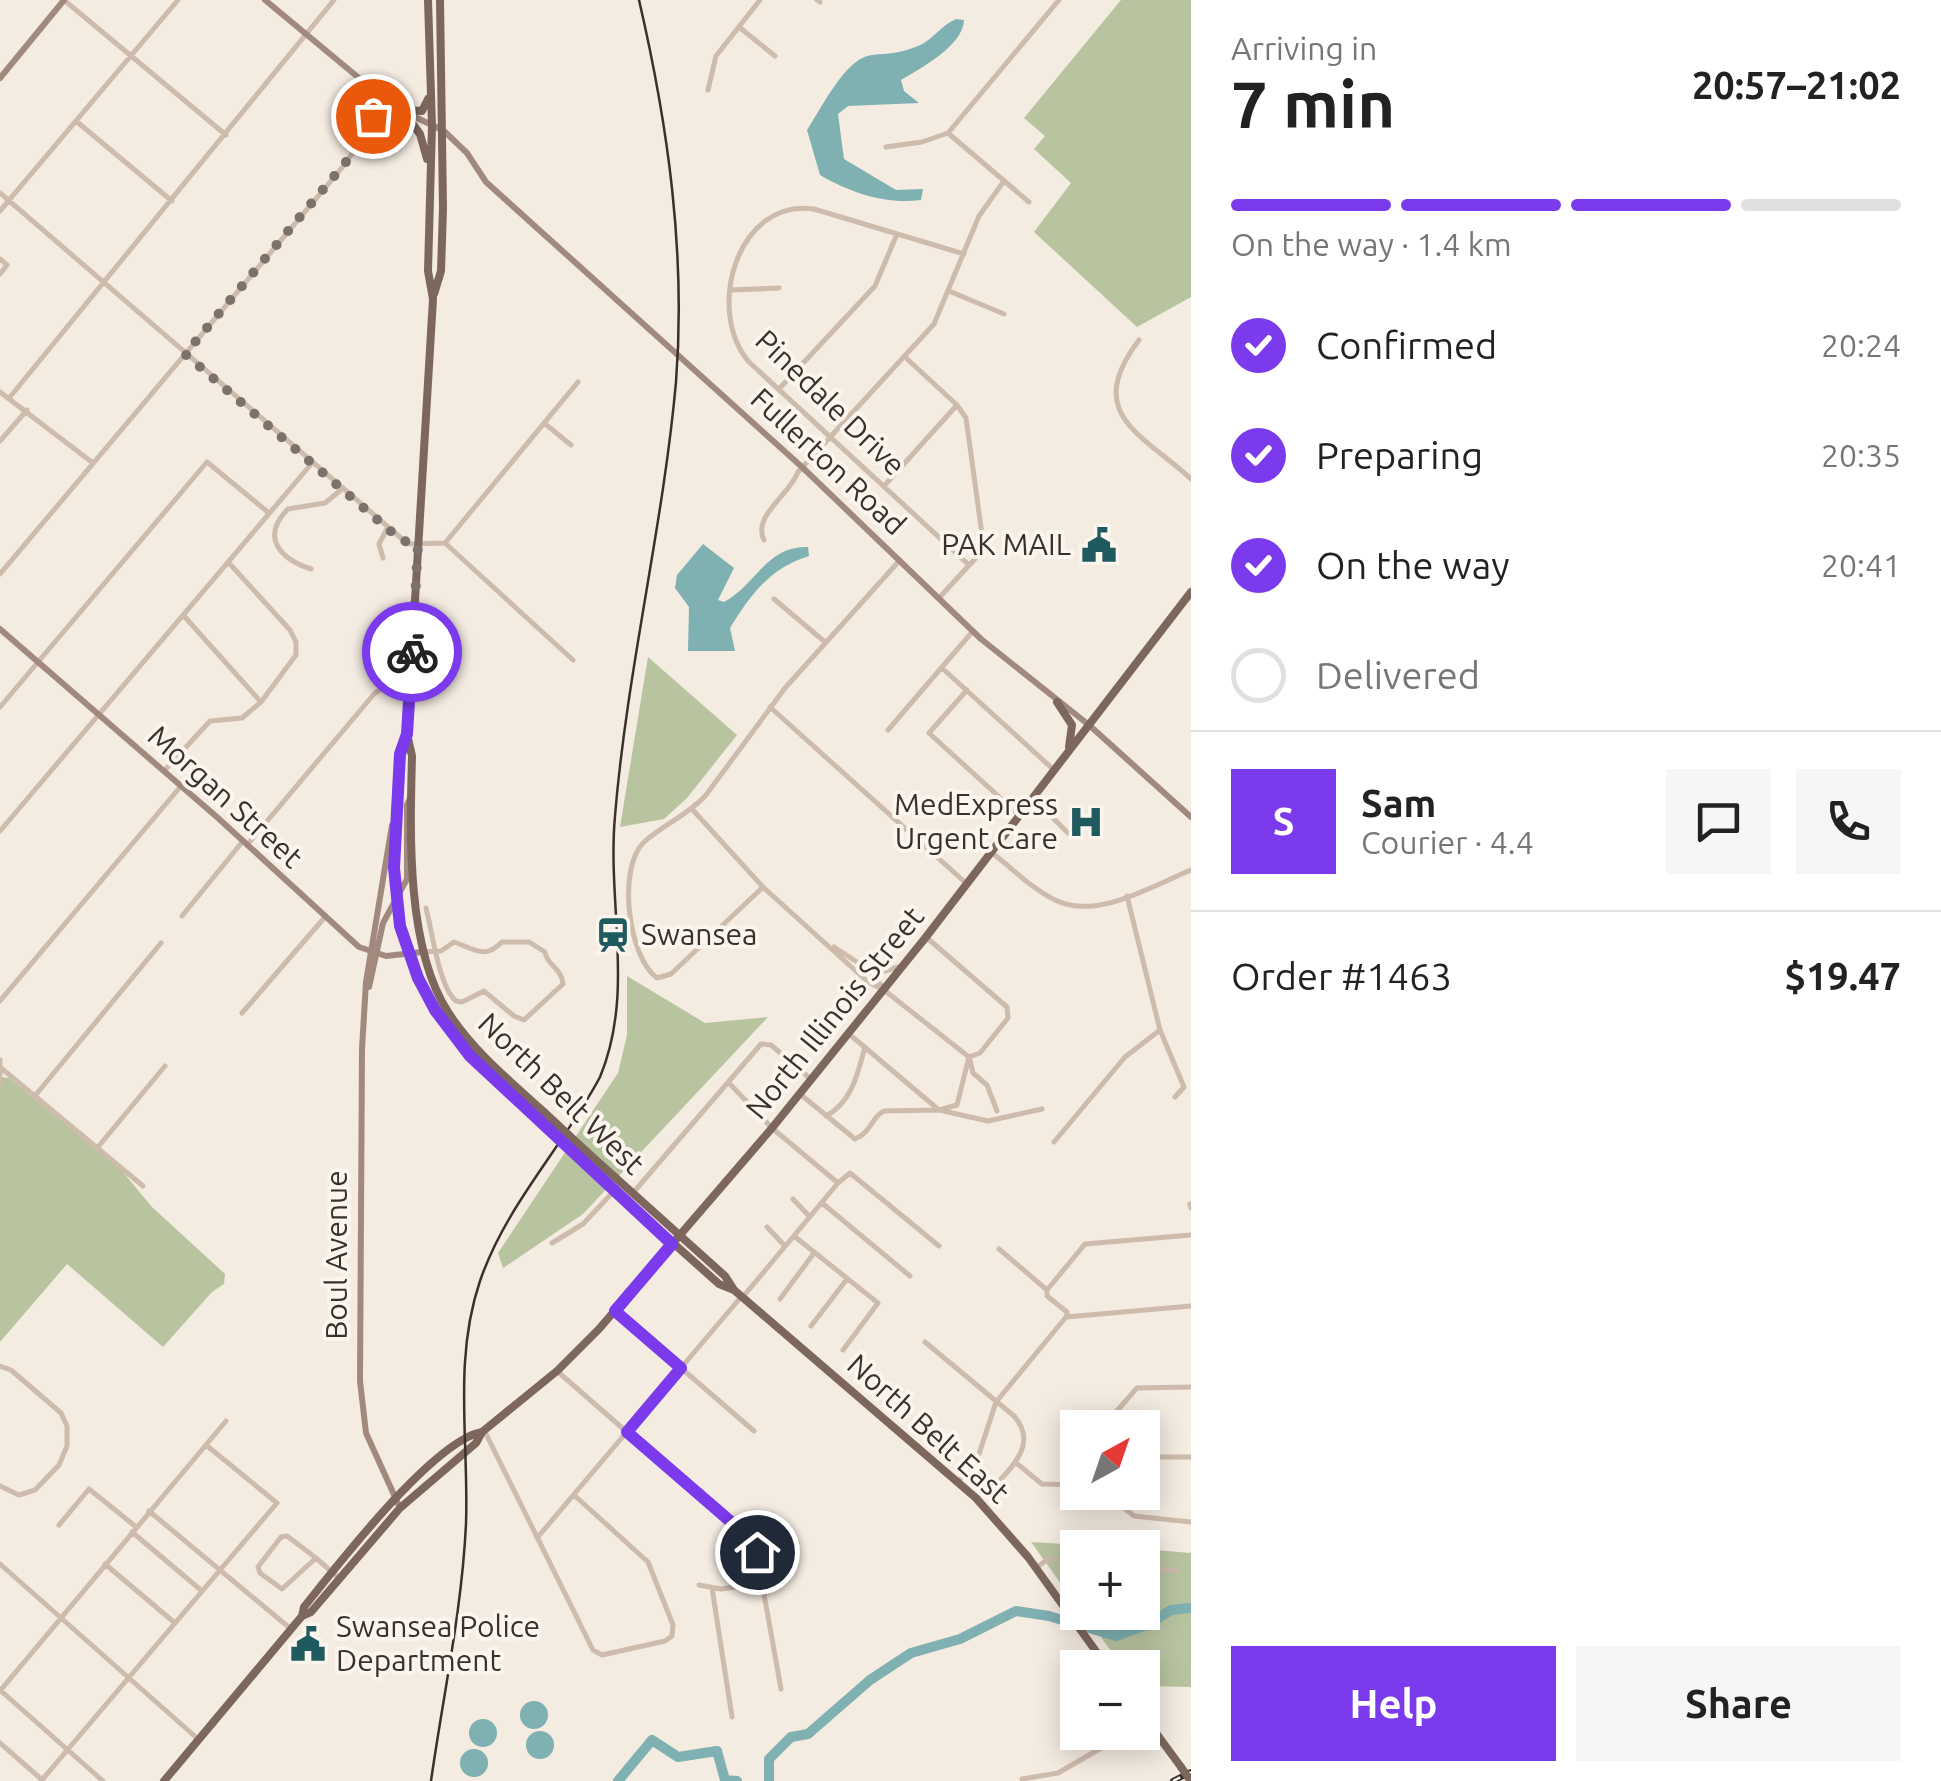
<!DOCTYPE html>
<html lang="en">
<head>
<meta charset="utf-8">
<style>
	body { margin:0; font-family:Ubuntu,sans-serif; background:#f6f6f6; color:#222; height:100vh; display:flex; flex-direction:column; font-size:38px; white-space:nowrap }
	* { box-sizing:border-box; margin:0 }
	p { font-size:32px; color:#767676 }
	.icon { flex:none; width:55px; height:55px; fill:none; stroke:currentColor; stroke-width:2; stroke-linecap:round; stroke-linejoin:round }
	.map { position:relative; flex:1; overflow:hidden }
	.side { display:flex; flex-direction:column; background:#fff; width:750px }
	.side>* { flex:none }
	.needle { width:65px; rotate:40deg }
	.fabs { position:absolute; left:1060px; top:1410px; display:grid; gap:20px }
	.fabs a { display:grid; place-items:center; width:100px; height:100px; border-radius:0px; background:#fff; box-shadow:0 5px 25px #0003; font-size:50px }
	.pin { position:absolute; display:grid; place-items:center; width:85px; height:85px; color:#fff; margin:-42px; border:5px solid #fff; border-radius:50%; box-shadow:0 2px 10px #0007 }
	.courier { position:absolute; display:grid; place-items:center; width:100px; height:100px; margin:-50px; border:8px solid #7c3aed; border-radius:50%; background:#fff; color:#222; box-shadow:0 2px 12px #0007 }
	.head em { font-style:normal; font-weight:600 }
	.head div { display:flex; flex-direction:column-reverse }
	.head { display:flex; align-items:center; justify-content:space-between; height:170px; padding:0 40px }
	h1 { font-size:65px; font-weight:600; line-height:75px }
	.bar { display:grid; grid-template-columns:repeat(4,1fr); gap:15px 10px; align-content:center; height:120px; padding:0 40px }
	.bar i { height:12px; border-radius:8px; background:#e0e0e0 }
	.bar .current { background:#7c3aed }
	.bar p { grid-column:span 4 }
	.line { display:flex; align-items:center; gap:25px; padding:0 40px; border-top:2px solid #e0e0e0 }
	.line div { flex:1 }
	.round { display:grid; place-items:center; flex:none; width:105px; height:105px; border-radius:0px; background:#f6f6f6 }
	ol { padding:0 40px; list-style:none }
	li { display:flex; align-items:center; gap:30px; height:110px }
	li p { margin-inline-start:auto }
	li .icon { padding:10px; border-radius:50%; background:#7c3aed; color:#fff; stroke-width:4 }
	li:last-child { color:#767676 }
	li i { width:55px; height:55px; border:5px solid #e0e0e0; border-radius:50% }
	.button { display:flex; gap:20px; margin-top:auto; padding:20px 40px }
	.button a { flex:1; height:115px; border-radius:0px; background:#7c3aed; color:#fff; font-size:40px; font-weight:600; line-height:115px; text-align:center }
	.button a+a { background:#f6f6f6; color:#222 }
	main { display:flex; flex:1; min-height:0 }
	.map>svg:first-child { display:block }
	.green { fill:#b8c4a0 }
	.water { fill:#7fb0b2 }
	.lines { fill:none; stroke-linecap:round; stroke-linejoin:round }
	.river { stroke:#7fb0b2; stroke-width:10 }
	.street { stroke:#cdbbac; stroke-width:5 }
	.secondary { stroke:#a18a7d; stroke-width:6 }
	.primary { stroke:#7d675c; stroke-width:8 }
	.tram { stroke:#3b302b; stroke-width:2.5 }
	.rail-casing { stroke:#3b302b; stroke-width:6 }
	.rail { stroke:#fbf5ee; stroke-width:2.5; stroke-dasharray:8; stroke-linecap:butt }
	.primary-bridge { stroke:#7d675c; stroke-width:8 }
	.done { stroke:#7c716b; stroke-width:10; stroke-dasharray:0 18 }
	.route { stroke:#7c3aed; stroke-width:12 }
	.labels { text-anchor:middle; stroke-width:8; stroke-linejoin:round; paint-order:stroke }
	.street-label { font-size:30px; fill:#3b302b; stroke:#fbf5ee }
	.poi-label { font-size:30px; fill:#3b302b; stroke:#fbf5ee; text-anchor:end }
</style>
</head>
<body>
<main>
<div class="map">
<svg width="1191" height="1781" viewBox="0 0 1191 1781">
	<rect width="100%" height="100%" fill="#f4ebe1"/>
	<!-- green -->
	<path class="green" d="M1121,0H1191V297L1137,327L1034,232L1071,183L1034,149L1045,136L1024,118Z
		M648,657L737,735L687,798L664,819L620,827Z
		M627,976L705,1023L768,1017L583,1214L503,1268L498,1253L618,1073L627,1035Z
		M0,1077L9,1078L122,1171L152,1207L225,1274L224,1284L212,1292L163,1347L67,1264L0,1342Z
		M1031,1542L1114,1547L1078,1548L1077,1606Z
		M1143,1549L1191,1553V1687L1143,1686L1142,1668L1123,1667L1083,1613L1142,1612Z"/>
	<!-- water -->
	<path class="water" d="M956,19L964,20C963,46 921,68 901,80L904,91L919,103L848,106L838,114L844,159L896,190L923,189L921,200C886,205 849,192 820,175L807,130C821,109 846,57 872,55C890,53 899,54 918,46C933,40 940,26 956,19Z
		M703,544L734,568L718,600L724,602C756,585 767,545 808,547L809,556C770,568 751,594 730,628L735,651H688L689,607L675,588L677,575Z
		M520 1715a14 14 0 1 1 28 0a14 14 0 1 1-28 0Z
		M469 1733a14 14 0 1 1 28 0a14 14 0 1 1-28 0Z
		M526 1745a14 14 0 1 1 28 0a14 14 0 1 1-28 0Z
		M460 1763a14 14 0 1 1 28 0a14 14 0 1 1-28 0Z"/>
	<g class="lines">
		<!-- river -->
		<path class="river" d="M618,1781L652,1740L678,1757L717,1751L725,1780L737,1781
			M769,1781V1759L791,1737L808,1734L870,1680L911,1653L960,1639L1016,1611L1049,1616L1116,1636L1149,1624L1171,1610L1191,1608"/>
		<!-- street -->
		<path class="street" d="M64,0L226,135
			M817,0L820,2
			M739,27L775,56
			M708,90L716,56L760,0
			M76,121L172,201
			M948,133L1029,202
			M886,147L922,142L948,133L1059,0
			M0,193L408,544L445,543L578,382
			M0,211L178,0
			M964,254L814,209C737,198 705,311 749,362L969,565
			M0,259L7,265L0,274
			M731,290L779,288
			M949,291L1004,314
			M1139,340C1083,414 1141,433 1191,479
			M905,357L957,405L966,418L984,549L939,598
			M779,389L875,286L897,234
			M0,392L93,463
			M10,397L334,0
			M544,423L571,445
			M0,441L27,410
			M884,486L957,405
			M764,540C752,516 789,496 798,472L934,324L979,216L1004,181
			M445,543L573,660
			M383,558L379,544L388,527
			M311,569C280,559 260,537 288,509L325,503L342,489
			M0,574L346,163L368,128L377,93
			M774,599L825,642
			M184,616L261,702
			M942,668L1054,770
			M967,690L929,733L1019,815
			M0,707L207,462L269,513
			M770,707L967,884
			M888,730L973,631
			M164,771L210,721L242,718L261,702L296,655V642L290,630L229,563
			M1033,798L1068,833
			M692,809L763,887L868,982L884,990L969,1057
			M0,831L312,463
			M247,845L374,694L392,681L409,679
			M991,852C1012,868 1032,889 1055,900C1097,921 1153,885 1191,870
			M763,887L671,974L657,978C628,957 617,868 644,842C663,825 688,815 706,795L785,688L900,560
			M1127,896L1160,1030L1184,1087L1175,1097
			M182,916L243,841
			M926,937L1007,1007L1008,1018L980,1053L969,1057
			M834,947L860,964L883,987
			M422,952L441,951L454,942C475,949 484,960 502,942H529L545,952C547,966 562,968 563,984L524,1020L514,1016L484,991L462,1002L456,1001C439,987 432,931 426,908
			M871,975L898,967
			M0,1001L181,786
			M242,1013L325,917
			M849,1034L939,1110L988,1121L1042,1109
			M0,1060V1085
			M970,1060L973,1073L987,1085L997,1111
			M1,1068L143,1186
			M729,1083L772,1128L838,1183L850,1173L939,1246
			M800,1094L855,1139C872,1132 871,1117 884,1111L939,1110L957,1105L969,1057
			M34,1097L161,943
			M826,1116C852,1102 858,1073 865,1047
			M1054,1142L1125,1057L1160,1030
			M98,1147L165,1066
			M632,1194L761,1044L771,1045L812,1080
			M793,1199L809,1216
			M822,1203L910,1276
			M1190,1204L1191,1208
			M767,1227L784,1245
			M794,1236L878,1303L843,1350
			M552,1243L583,1224L614,1191
			M999,1249L1047,1290V1296L1067,1312L1066,1317
			M1047,1290L1085,1244L1191,1235
			M742,1298L838,1183
			M780,1299L814,1253
			M615,1311L754,1431
			M811,1326L847,1279
			M925,1342L1014,1416C1039,1444 1011,1468 991,1490
			M0,1366L11,1370L61,1413L67,1426V1446L59,1465L35,1490L19,1495L0,1486
			M557,1371L755,1544L781,1689
			M1108,1428V1421L1137,1388L1191,1387
			M484,1430L593,1650L602,1655L665,1641L672,1636L673,1625L648,1562L574,1495
			M1142,1457H1191
			M1015,1462L1042,1484L1078,1485
			M959,1481L979,1454L996,1402L1066,1317L1191,1306
			M1104,1492L1134,1516L1191,1522
			M149,1511L291,1629
			M59,1525L89,1489L135,1526
			M132,1532L202,1591
			M287,1536L316,1558L282,1589L260,1573L258,1567L281,1537Z
			M537,1538L741,1297
			M316,1558L340,1579
			M0,1564L198,1739
			M105,1564L175,1623
			M1036,1568L1048,1559H1078
			M1142,1568L1177,1571
			M699,1585L721,1589L763,1583
			M712,1588L732,1717
			M0,1690L103,1781
			M0,1691L226,1421
			M0,1743L41,1779
			M1022,1779L1058,1773L1129,1732
			M41,1781L277,1503L206,1445"/>
		<!-- secondary -->
		<path class="secondary" d="M265,0L377,93L407,113L444,131L467,153L486,182L802,467L981,639L1089,725L1191,817
			M0,78L64,0
			M0,629L218,818L359,947L386,956L422,952
			M392,825L366,982L362,1049L360,1381L366,1433L400,1508
			M369,987L383,923L407,879V805L410,798"/>
		<!-- primary -->
		<path class="primary" d="M428,0L432,126L428,271L433,299L407,734C395,763 397,794 395,824C387,971 436,1025 537,1119
			M402,110L420,134L427,159
			M402,110L422,111L428,99
			M434,294L441,271L443,208L440,0
			M1057,702L1072,725L1069,747
			M407,734L412,756C410,832 406,947 448,1012C473,1051 510,1081 544,1112
			M587,1152L725,1276L734,1290L976,1498L1028,1557L1108,1668
			M579,1159L719,1284L734,1290
			M302,1616L304,1607C337,1566 433,1441 482,1432
			M1142,1714L1181,1767
			M164,1781L302,1616L311,1612L400,1508L476,1443L482,1432L557,1371L599,1329L772,1128L926,937L1191,592"/>
		<!-- tram -->
		<path class="tram" d="M431,1781C443,1696 462,1610 466,1524C469,1442 453,1360 480,1281C506,1205 563,1147 600,1077C635,993 607,904 615,816C627,670 663,527 676,382C686,253 668,125 639,0"/>
		<defs>
			<path id="rail" d="M1173,1781L1191,1772"/>
		</defs>
		<!-- rail casing -->
		<use href="#rail" class="rail-casing"/>
		<!-- rail -->
		<use href="#rail" class="rail"/>
		<!-- primary-bridge -->
		<path class="primary-bridge" d="M544,1112L587,1152
			M537,1119L579,1159
			M1181,1767L1190,1780"/>
	</g>
	<g class="lines">
		<!-- done -->
		<path class="done" d="M373,116L362,142L346,162L185,354L401,540L418,545L412,652"/>
		<!-- route -->
		<path class="route" d="M412,652L407,734L400,754L394,868L400,926L418,978L435,1010L470,1056L672,1244L615,1311L681,1368L627,1432L745,1534L755,1544L757,1552"/>
	</g>
	<!-- icons -->
	<defs>
		<symbol id="civic-bare" viewBox="-9 -9 18 18"><path d="M-.6-6.5H3V-4.5H.6V-3L4-1V1h2V6H-6V1h2V-1L-.6-3ZM-1.2 2.5V6h2.4V2.5Z" fill="#1f5a5e" stroke="#fbf5ee" stroke-width="2.5" paint-order="stroke"/></symbol>
		<symbol id="hospital-bare" viewBox="-9 -9 18 18"><path d="M-5-5h3v3.5h4V-5h3V5h-3V1.5h-4V5h-3Z" fill="#1f5a5e" stroke="#fbf5ee" stroke-width="2.5" paint-order="stroke"/></symbol>
		<symbol id="station-bare" viewBox="-9 -9 18 18"><path d="M-3-6H3Q5-6 5-4V2Q5 4 3 4L4.5 6H3L1.5 4h-3L-3 6H-4.5L-3 4Q-5 4-5 2V-4Q-5-6-3-6ZM-3.5-4v3h7v-3ZM-3.5 1v1.5H-2V1ZM2 1v1.5H3.5V1Z" fill="#1f5a5e" stroke="#fbf5ee" stroke-width="2.5" paint-order="stroke"/></symbol>
	</defs>
	<g fill-rule="evenodd">
		<use href="#civic-bare" x="1074" y="520" width="50" height="50"/>
		<use href="#hospital-bare" x="1061" y="797" width="50" height="50"/>
		<use href="#station-bare" x="588" y="910" width="50" height="50"/>
		<use href="#civic-bare" x="283" y="1619" width="50" height="50"/>
	</g>
	<g class="labels">
		<!-- street labels -->
		<g class="street-label">
			<text transform="translate(830 403) rotate(44)" y="10">Pinedale Drive</text>
			<text transform="translate(828 462) rotate(43)" y="10">Fullerton Road</text>
			<text transform="translate(225 797) rotate(42)" y="10">Morgan Street</text>
			<text transform="translate(835 1013) rotate(-51)" y="10">North Illinois Street</text>
			<text transform="translate(561 1094) rotate(44)" y="10">North Belt West</text>
			<text transform="translate(337 1255) rotate(-90)" y="10">Boul Avenue</text>
			<text transform="translate(928 1429) rotate(42)" y="10">North Belt East</text>
		</g>
		<!-- poi labels -->
		<g class="poi-label">
			<text x="1071" y="555">PAK MAIL</text>
			<text x="1058" y="815">MedExpress<tspan x="1058" dy="34">Urgent Care</tspan></text>
			<text x="641" y="945" text-anchor="start">Swansea</text>
			<text x="336" y="1637" text-anchor="start">Swansea Police<tspan x="336" dy="34">Department</tspan></text>
		</g>
	</g>
</svg>
<div class="fabs">
<a><svg class="needle" viewBox="-14 -14 28 28"><path d="M0-13l5 13h-10z" fill="#e53935"/><path d="M0 13l5-13h-10z" fill="#767676"/></svg></a>
<a>+</a>
<a>−</a>
</div>
<div class="pin" style="left:373px;top:116px;background:#ea580c"><svg class="icon" aria-label="bag" viewBox="0 0 24 24"><path d="M5 8h14l-1 12H6zM9 8a3 3 0 0 1 6 0"/></svg></div>
<div class="pin" style="left:757px;top:1552px;background:#1f2937"><svg class="icon" aria-label="home" viewBox="0 0 24 24"><path d="M3 11l9-7 9 7M6 9v11h12V9"/></svg></div>
<div class="courier" style="left:412px;top:652px"><svg class="icon" aria-label="bike" viewBox="0 0 24 24"><circle cx="6" cy="16" r="4"/><circle cx="18" cy="16" r="4"/><path d="M6 16l4-8h5l3 8M10 8l3 8H6M13 5h3"/></svg></div>
</div>
<section class="side">
<div class="head"><div><h1>7 min</h1><p>Arriving in</p></div><em>20:57–21:02</em></div>
<div class="bar"><i class="current"></i><i class="current"></i><i class="current"></i><i></i><p>On the way · 1.4 km</p></div>
<ol>
<li><svg class="icon" aria-label="check" viewBox="0 0 24 24"><path d="M5 12l5 5 9-10"/></svg>Confirmed<p>20:24</p></li>
<li><svg class="icon" aria-label="check" viewBox="0 0 24 24"><path d="M5 12l5 5 9-10"/></svg>Preparing<p>20:35</p></li>
<li><svg class="icon" aria-label="check" viewBox="0 0 24 24"><path d="M5 12l5 5 9-10"/></svg>On the way<p>20:41</p></li>
<li><i></i>Delivered</li>
</ol>
<div class="line" style="height:180px"><b class="round" style="background:#7c3aed;color:#fff">S</b><div><b>Sam</b><p>Courier · 4.4</p></div><a class="round"><svg class="icon" aria-label="chat" viewBox="0 0 24 24"><path d="M4 5h16v11H9l-5 4z"/></svg></a><a class="round"><svg class="icon" aria-label="phone" viewBox="0 0 24 24"><path d="M5 4h4l2 5-3 2q2 4 5 5l2-3 5 2v4C11 20 4 13 5 4z"/></svg></a></div>
<div class="line" style="height:130px"><div>Order #1463</div><b>$19.47</b></div>
<div class="button"><a>Help</a><a>Share</a></div>
</section>
</main>
</body>
</html>
